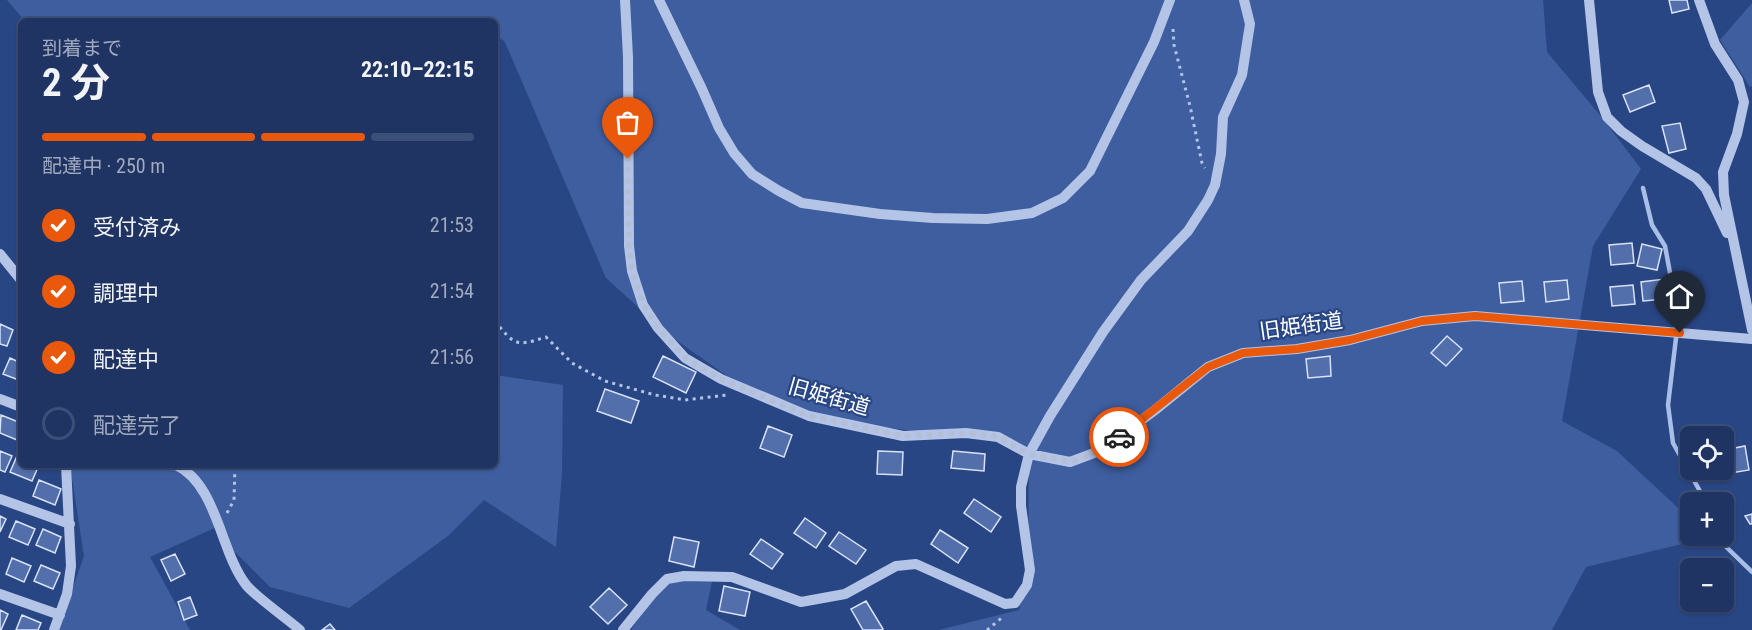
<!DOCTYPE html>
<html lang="ja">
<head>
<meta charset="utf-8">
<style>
	body { margin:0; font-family:"Roboto Condensed","Noto Sans JP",sans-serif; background:#273c69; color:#f1f3f6; height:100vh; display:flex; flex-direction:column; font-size:22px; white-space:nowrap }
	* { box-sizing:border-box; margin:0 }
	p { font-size:20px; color:#a1aabe }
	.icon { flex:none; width:33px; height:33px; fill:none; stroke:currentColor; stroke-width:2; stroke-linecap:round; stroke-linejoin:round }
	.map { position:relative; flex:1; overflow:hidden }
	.panel { position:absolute; left:18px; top:18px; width:480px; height:450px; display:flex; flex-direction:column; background:#1f3463; border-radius:9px; box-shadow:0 2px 4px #0004,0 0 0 2px #3c4f78 }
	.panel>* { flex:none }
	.tools { position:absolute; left:1680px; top:426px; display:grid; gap:12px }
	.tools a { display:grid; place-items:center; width:54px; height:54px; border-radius:9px; background:#1f3463; box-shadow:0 2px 4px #0004,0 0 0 2px #3c4f78; font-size:30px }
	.pin { position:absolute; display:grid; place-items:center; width:51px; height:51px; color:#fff; margin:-62px -26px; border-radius:50% 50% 50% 0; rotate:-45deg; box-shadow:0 0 6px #0007 }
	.pin .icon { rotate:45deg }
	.courier { position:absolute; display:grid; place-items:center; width:60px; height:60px; margin:-30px; border:4px solid #ea580c; border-radius:50%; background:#fff; color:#222; box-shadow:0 2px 8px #0007 }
	.summary em { font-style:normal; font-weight:700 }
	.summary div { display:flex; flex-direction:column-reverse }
	.summary { display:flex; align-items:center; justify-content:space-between; height:102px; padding:0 24px }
	h1 { font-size:39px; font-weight:700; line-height:45px }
	.bar { display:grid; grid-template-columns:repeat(4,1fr); gap:9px 6px; align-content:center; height:72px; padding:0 24px }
	.bar i { height:8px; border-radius:4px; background:#3c4f78 }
	.bar .active { background:#ea580c }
	.bar p { grid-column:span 4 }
	ol { padding:0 24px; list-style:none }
	li { display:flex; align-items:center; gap:18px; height:66px }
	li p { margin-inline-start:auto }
	li .icon { padding:6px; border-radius:50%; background:#ea580c; color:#fff; stroke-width:4 }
	li:last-child { color:#a1aabe }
	li i { width:33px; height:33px; border:3px solid #3c4f78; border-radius:50% }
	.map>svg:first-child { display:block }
	.green { fill:#3e5ea0 }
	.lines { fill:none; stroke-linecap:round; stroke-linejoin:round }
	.stream { stroke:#a8bee7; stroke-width:4.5 }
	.building { fill:#526fab; stroke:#d7e1f6; stroke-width:1.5 }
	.path { stroke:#b3c4e7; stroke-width:3; stroke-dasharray:3 4.5; stroke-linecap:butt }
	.minor { stroke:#b3c4e7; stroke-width:10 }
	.done { stroke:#b4bed4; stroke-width:6; stroke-dasharray:0 10.8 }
	.route { stroke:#ea580c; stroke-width:8 }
	.labels { text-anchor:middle; stroke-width:4.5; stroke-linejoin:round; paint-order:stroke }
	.street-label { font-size:21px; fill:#fff; stroke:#294684 }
</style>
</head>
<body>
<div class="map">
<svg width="1752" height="630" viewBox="0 0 1752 630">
	<rect width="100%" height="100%" fill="#294684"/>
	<!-- green -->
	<path class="green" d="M7,0H1543L1547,52L1604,120L1641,169L1593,246L1562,421L1617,451L1690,519V536H1709L1711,537L1586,567L1552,630H939L1019,610L1028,577L1029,454L1009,442L831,421L727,376L669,335L606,278L505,42L495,34V21H25Z
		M1752,3V86L1750,87L1720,40Z
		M495,375L563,385L562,474L556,547L484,500L448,536L349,608L270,587L226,543L217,527L150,557L190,630H58L84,556L70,465H495Z
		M667,579L712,581L706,610L740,630H631Z"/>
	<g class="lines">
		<!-- stream -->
		<path class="stream" d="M1643,188L1652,225L1665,246L1676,305V338L1668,405L1673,443L1706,502
			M1719,536L1721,542L1752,572"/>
	</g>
	<!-- building -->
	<path class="building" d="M1669,0H1687L1689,9L1672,13Z
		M1649,85L1655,102L1630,112L1623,95Z
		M1680,123L1686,149L1669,153L1662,126Z
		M1632,243L1634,263L1611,265L1609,245Z
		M1642,244L1662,249L1657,270L1637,266Z
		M1665,279L1666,299L1643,301L1641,282Z
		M1567,280L1569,299L1546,302L1544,282Z
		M1522,281L1524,301L1501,303L1499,283Z
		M1633,285L1635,304L1612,306L1610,287Z
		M0,324L13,330L7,346L0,344Z
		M1447,336L1462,349L1446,366L1431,353Z
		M663,356L696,372L686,393L653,377Z
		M1330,356L1331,376L1308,378L1306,359Z
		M10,358L21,363V381L3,374Z
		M605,389L639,401L631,423L597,411Z
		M1,415L21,423V430L17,440L0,433Z
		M768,426L792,435L784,457L760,448Z
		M1745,446L1749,470L1719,475L1717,470H1724V450Z
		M0,451L12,456L5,472L0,470Z
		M878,451L903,452L902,475L877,474Z
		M953,451L985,454L984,471L951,468Z
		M17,456L21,458V465H39L32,481L10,472Z
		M39,480L61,489L55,505L33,496Z
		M974,499L1001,517L991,532L964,513Z
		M1752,514V524H1750L1745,516Z
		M0,516L6,519L0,532Z
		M805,518L826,533L816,548L794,533Z
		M16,521L35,529L28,545L9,537Z
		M43,529L61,537L55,553L36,545Z
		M940,530L968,548L958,563L931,544Z
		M839,532L866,550L856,564L829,546Z
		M674,537L699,542L694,567L669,561Z
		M761,539L783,554L772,569L750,554Z
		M175,554L185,574L171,581L161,560Z
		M12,558L31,566L24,582L6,574Z
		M41,565L60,573L53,589L34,581Z
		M724,586L750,592L745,616L719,611Z
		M609,588L627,605L608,624L590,607Z
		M190,597L197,615L184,620L178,602Z
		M866,601L883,629L881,630H863L851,609Z
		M0,610L8,614L1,630H0Z
		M22,615L41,623L38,630H16Z
		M330,624L335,630H322Z"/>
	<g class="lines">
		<!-- path -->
		<path class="path" d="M1173,29L1174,45L1190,106L1202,163L1205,168
			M495,321C514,345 516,347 546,337L572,363L605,381L655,395L685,400L727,395
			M227,513L234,500L235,465
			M987,630L1004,616"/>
		<!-- minor -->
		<path class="minor" d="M625,0L628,57L629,246L632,271L643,305L658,328L685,358L721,379L809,416L903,436L966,433L998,437L1029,454L1070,462L1102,450L1155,410L1208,367L1243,353L1297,349L1350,340L1422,321L1475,316L1752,339
			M659,0L702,89L719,128L734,153L752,174L779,191L802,203L880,214L933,218L987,219L1032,213L1063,198L1090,171L1154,42L1170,0
			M1589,0L1598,92L1607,117L1621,131L1642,146L1696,178L1706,189L1727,233
			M1699,0L1715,44L1738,80L1744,102L1737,134L1723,172L1724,195L1752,330
			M0,254L21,280
			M0,399L21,407
			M176,465C218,485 220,553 247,586C259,599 286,618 300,630
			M0,499L70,524
			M0,594L60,615
			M54,630L67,594L71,566L66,465
			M623,630L652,594L667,579L684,576L732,577L801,602L845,594L896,566L916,564L1005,604L1015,603L1027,585L1030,570L1021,506V487L1029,454L1050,416L1103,332L1141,280L1188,231L1208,200L1215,185L1221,154L1223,117L1242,75L1250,24L1244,0"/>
	</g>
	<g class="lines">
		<!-- done -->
		<path class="done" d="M628,159L629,246L632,271L643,304L658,328L685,358L721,379L809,416L903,436L966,433L998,437L1029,454L1070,462L1102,450L1119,437"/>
		<!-- route -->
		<path class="route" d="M1119,437L1208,367L1243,353L1297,349L1350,340L1422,321L1475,316L1680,333"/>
	</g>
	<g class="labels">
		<!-- street labels -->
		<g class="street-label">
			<text transform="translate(1301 326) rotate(-8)" y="7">旧姫街道</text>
			<text transform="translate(829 397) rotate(16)" y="7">旧姫街道</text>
		</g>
	</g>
</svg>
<div class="tools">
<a><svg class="icon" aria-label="locate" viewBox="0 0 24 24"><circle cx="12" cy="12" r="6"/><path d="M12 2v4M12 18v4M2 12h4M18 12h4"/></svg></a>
<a>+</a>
<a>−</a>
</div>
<div class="pin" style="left:628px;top:159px;background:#ea580c"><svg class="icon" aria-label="bag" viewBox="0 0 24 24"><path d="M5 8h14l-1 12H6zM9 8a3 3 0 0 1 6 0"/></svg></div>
<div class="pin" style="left:1680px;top:333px;background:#1f2937"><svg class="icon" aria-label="home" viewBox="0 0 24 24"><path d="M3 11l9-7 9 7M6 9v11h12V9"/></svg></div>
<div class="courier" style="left:1119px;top:437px"><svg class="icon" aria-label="car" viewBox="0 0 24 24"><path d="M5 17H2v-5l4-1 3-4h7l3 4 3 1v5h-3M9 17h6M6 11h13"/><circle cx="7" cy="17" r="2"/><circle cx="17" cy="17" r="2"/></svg></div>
<section class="panel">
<div class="summary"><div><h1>2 分</h1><p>到着まで</p></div><em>22:10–22:15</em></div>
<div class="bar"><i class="active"></i><i class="active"></i><i class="active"></i><i></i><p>配達中 · 250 m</p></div>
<ol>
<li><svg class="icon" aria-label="check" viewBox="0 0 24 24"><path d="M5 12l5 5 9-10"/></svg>受付済み<p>21:53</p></li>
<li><svg class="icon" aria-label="check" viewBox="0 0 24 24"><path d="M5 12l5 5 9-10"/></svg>調理中<p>21:54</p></li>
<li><svg class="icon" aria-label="check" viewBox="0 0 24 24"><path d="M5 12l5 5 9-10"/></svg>配達中<p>21:56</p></li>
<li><i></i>配達完了</li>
</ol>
</section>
</div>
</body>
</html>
